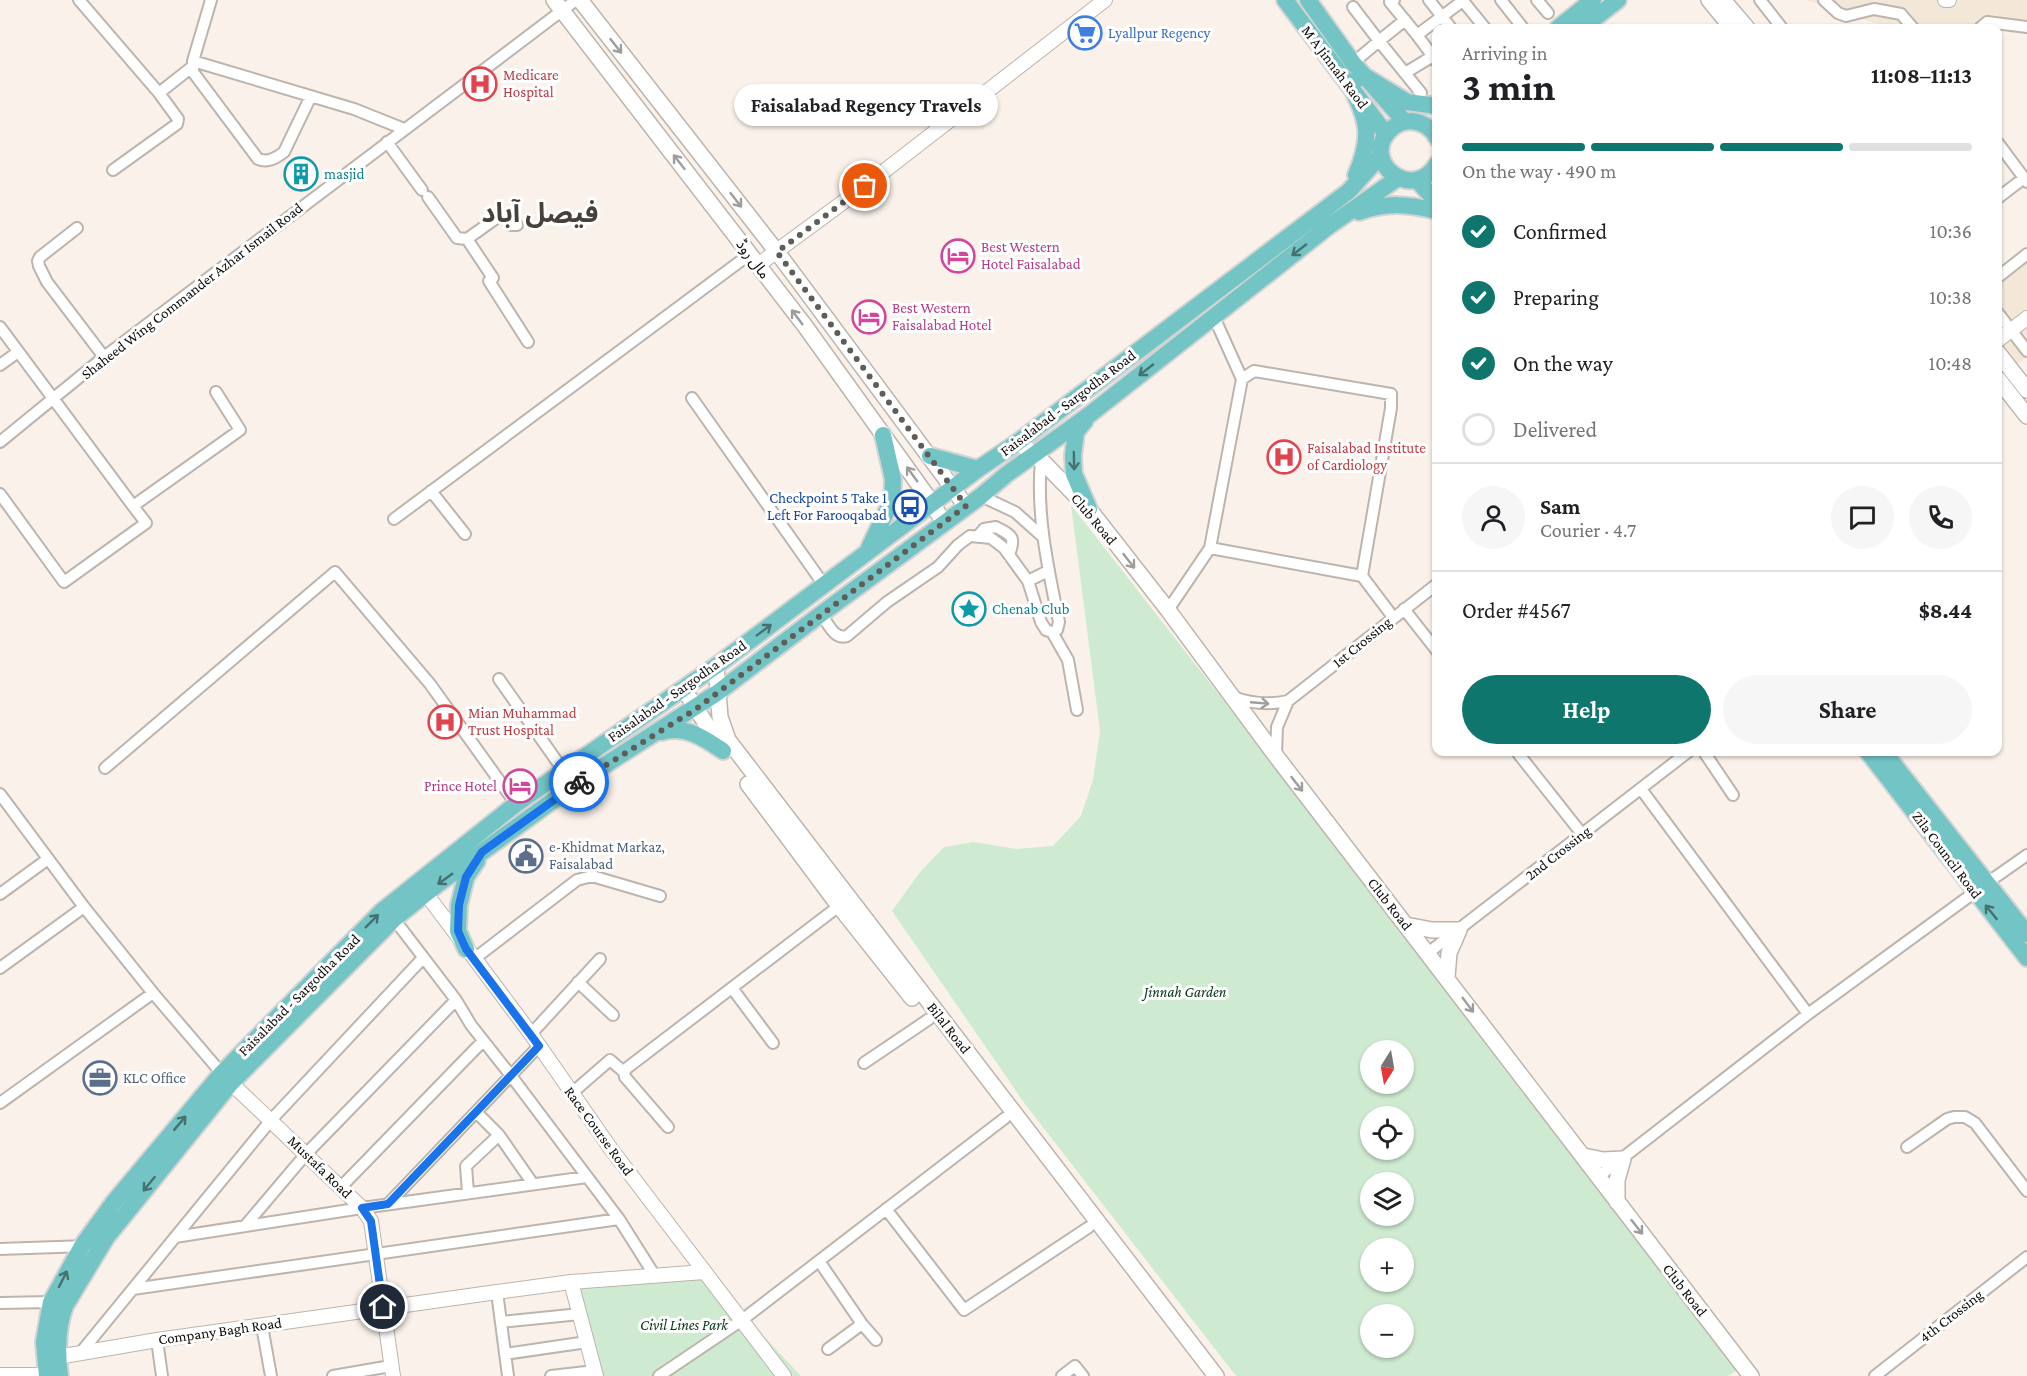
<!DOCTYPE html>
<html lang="en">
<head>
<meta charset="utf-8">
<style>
	body { margin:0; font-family:"Crimson Pro","Noto Sans Arabic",serif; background:#f6f6f6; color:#202124; height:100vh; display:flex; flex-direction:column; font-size:22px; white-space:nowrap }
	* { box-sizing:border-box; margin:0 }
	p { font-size:20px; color:#757577 }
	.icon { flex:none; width:33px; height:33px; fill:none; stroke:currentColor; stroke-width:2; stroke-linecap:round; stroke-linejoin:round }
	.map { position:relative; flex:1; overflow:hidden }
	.details { position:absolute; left:1432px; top:24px; width:570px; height:732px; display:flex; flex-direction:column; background:#fff; border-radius:12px; box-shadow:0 2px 4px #0004 }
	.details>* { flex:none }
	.needle { width:39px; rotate:191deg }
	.controls { position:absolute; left:1360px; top:1040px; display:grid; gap:12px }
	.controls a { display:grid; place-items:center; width:54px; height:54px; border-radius:50%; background:#fff; box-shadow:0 2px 4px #0004; font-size:30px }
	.pin { position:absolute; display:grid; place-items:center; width:51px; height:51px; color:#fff; margin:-26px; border:3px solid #fff; border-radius:50%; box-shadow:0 2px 6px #0007 }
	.courier { position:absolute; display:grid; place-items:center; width:60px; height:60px; margin:-30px; border:4px solid #1a73e8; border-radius:50%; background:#fff; color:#222; box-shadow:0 2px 8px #0007 }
	.bubble { position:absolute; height:42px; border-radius:21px; background:#fff; box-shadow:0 2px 4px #0004; font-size:20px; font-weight:700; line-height:42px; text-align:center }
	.overview em { font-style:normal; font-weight:700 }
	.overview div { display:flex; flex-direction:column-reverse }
	.overview { display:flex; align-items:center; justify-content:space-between; height:102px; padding:0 30px }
	h1 { font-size:39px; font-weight:700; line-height:45px }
	.bar { display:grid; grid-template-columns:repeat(4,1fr); gap:9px 6px; align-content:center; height:72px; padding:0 30px }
	.bar i { height:8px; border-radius:4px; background:#e0e0e0 }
	.bar .active { background:#0f766e }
	.bar p { grid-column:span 4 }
	.line { display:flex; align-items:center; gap:15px; padding:0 30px; border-top:2px solid #e0e0e0 }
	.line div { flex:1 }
	.round { display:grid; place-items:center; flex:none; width:63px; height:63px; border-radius:32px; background:#f6f6f6 }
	ol { padding:0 30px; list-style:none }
	li { display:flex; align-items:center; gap:18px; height:66px }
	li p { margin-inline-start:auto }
	li .icon { padding:6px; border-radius:50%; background:#0f766e; color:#fff; stroke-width:4 }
	li:last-child { color:#757577 }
	li i { width:33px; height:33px; border:3px solid #e0e0e0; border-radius:50% }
	.button { display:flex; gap:12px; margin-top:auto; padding:12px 30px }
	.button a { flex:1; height:69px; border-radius:36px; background:#0f766e; color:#fff; font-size:24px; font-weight:700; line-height:69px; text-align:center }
	.button a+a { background:#f6f6f6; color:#202124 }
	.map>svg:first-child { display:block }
	.built { fill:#f3e7d8 }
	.green { fill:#ceebd1; fill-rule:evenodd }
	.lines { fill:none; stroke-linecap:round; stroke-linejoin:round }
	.minor-casing { stroke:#bcb4ad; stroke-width:14 }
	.tertiary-casing { stroke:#bcb4ad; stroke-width:16 }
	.secondary-casing { stroke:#bcb4ad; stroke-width:18 }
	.primary-casing { stroke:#d3d3d3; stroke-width:20 }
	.minor { stroke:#fff; stroke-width:10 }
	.tertiary { stroke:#fff; stroke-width:14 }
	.secondary { stroke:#fff; stroke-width:15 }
	.primary { stroke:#73c4c5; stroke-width:16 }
	.oneway { stroke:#9e9d9c }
	.oneway2 { stroke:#457170 }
	.done { stroke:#605c57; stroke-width:6; stroke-dasharray:0 10.8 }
	.route { stroke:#1a73e8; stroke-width:8 }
	.labels { text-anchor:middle; stroke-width:6; stroke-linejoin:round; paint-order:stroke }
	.shop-label { font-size:15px; fill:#366cbe; stroke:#fff; text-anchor:start }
	.street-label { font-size:15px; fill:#0d0b08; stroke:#fff }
	.health-label { font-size:15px; fill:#be3a42; stroke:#fff; text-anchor:start }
	.culture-label { font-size:15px; fill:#0d838f; stroke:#fff; text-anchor:start }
	.hotel-label { font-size:15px; fill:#b23c85; stroke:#fff; text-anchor:start }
	.transit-label { font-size:15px; fill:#164399; stroke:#fff; text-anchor:end }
	.service-label { font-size:15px; fill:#4e5e75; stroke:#fff; text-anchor:start }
	.park-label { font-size:15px; font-style:italic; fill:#033612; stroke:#fff }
	.town-label { font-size:27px; font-weight:bold; fill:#47413b; stroke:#fff }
</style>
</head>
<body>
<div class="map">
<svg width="2027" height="1376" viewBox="0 0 2027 1376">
	<rect width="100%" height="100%" fill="#faf2ea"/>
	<!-- built -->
	<path class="built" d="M1806,0H2027V27L1985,23L1963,28H1889Z
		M2027,254V357L2010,369L1998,353V276Z"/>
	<!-- green -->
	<path class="green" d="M1071,505L1743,1366L1728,1376H1236L1025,1104L892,911L920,872L944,847L973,842L1016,849L1053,846L1081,816L1093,780L1100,731ZM1371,1050H1404V1083H1371ZM1371,1116H1404V1149H1371ZM1371,1182H1404V1215H1371ZM1371,1248H1404V1281H1371ZM1371,1314H1404V1347H1371Z
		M704,1272L801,1376H593L571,1282Z"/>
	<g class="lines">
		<defs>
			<path id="minor" d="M79,0L159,93L192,67
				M211,0L193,61L354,109L404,129
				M1394,0L1390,2L1417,35
				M1429,0L1451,28
				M1501,0L1523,28
				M1537,0L1548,13
				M1760,0L1782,28
				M1824,0L1838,13L1846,16L1874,9L1901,14L1913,28
				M1463,1L1485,28
				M1353,7L1379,41L1405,20
				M1980,28L1987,22L2027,27
				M193,61V72L258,159C268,163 276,158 284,152L311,96
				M1437,62L1417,35L1464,0
				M1353,63L1379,41L1421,93
				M1405,73L1433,56
				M387,142L422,190
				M1998,143L2027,182
				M113,170L177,124L178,119L159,93
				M428,197L457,238L467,239L493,278L489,281L528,342
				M1998,198L2024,178
				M77,228L40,257L38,261L39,266L47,282L104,357
				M467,239L502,214L511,225H517
				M1998,277L2027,254
				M1998,313L2027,351
				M1214,317L1242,379
				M0,327L133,506L240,430L216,392
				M0,365L18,352
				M692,398L824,585
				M0,442L104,357L576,0
				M1041,460C1036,515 1048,568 1059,622L1057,630L1052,632
				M431,491L465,534
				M0,494L64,582L146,523L133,506
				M981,496L1015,512L1042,536
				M394,519L750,254
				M979,535L984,529L996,527C1012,536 1016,536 1009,555
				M1210,548L1362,576
				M1028,581L1048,571
				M1404,609L1437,651
				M1168,610L1210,548L1242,379L1254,371L1391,394V408L1362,576L1393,617
				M821,614C828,623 834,640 847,636L887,602L938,567L958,545L970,536L991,538L1004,548L1028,581L1041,622L1046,630L1052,632L1068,660L1077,710
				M499,679L563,770
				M1233,697C1252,704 1269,705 1288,701
				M1517,752L1582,834
				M1704,752L1733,795
				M1276,755L1277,727L1288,701L1437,584
				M105,768L335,572L430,684L516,804
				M1641,789L1808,1014
				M0,794L84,907L153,993L224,1076
				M1987,883L2027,855
				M0,894L48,859
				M394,919L456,1000L471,1025L512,1077L619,1219L655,1276
				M1428,953L1688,752
				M474,959L577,880L592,876L660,896
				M0,968L84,907
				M578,982L613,1015
				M732,988L773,1043
				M531,1034L600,959
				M864,1063L929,1019
				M624,1072L627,1068L839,906
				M572,1093L610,1060L624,1072L625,1077L668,1127
				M0,1103L153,993
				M499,1135L533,1184
				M1907,1147L1947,1119L1954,1117H1965L1975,1123L2027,1191
				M1598,1177L1808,1014L1975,892
				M341,1187L483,1041
				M468,1193L466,1166L499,1135L477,1113
				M388,1204L539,1046
				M886,1209L964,1310L1089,1227
				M245,1226L306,1154L456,1000
				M175,1237L362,1208L587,1177
				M0,1249L86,1246
				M819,1261L862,1324L876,1340
				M133,1289L619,1219
				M497,1292L508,1376
				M0,1303L51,1302
				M501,1322L580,1314
				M262,1326L271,1376
				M157,1340L162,1376
				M828,1349L862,1324
				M82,1351L271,1120L423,958
				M505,1354L587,1342
				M333,1376L391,1366
				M551,1376L595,1371
				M659,1376L742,1320L1005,1118
				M1062,1376L1075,1366L1083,1376
				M1875,1376L2027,1257"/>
			<path id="tertiary" d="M1945,0H1949
				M758,265L865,186L1105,0
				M1998,340L2027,318
				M421,887L531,1034L611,1149L784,1376
				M231,1083L362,1208L371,1221L393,1376
				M571,1282L596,1376
				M58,1357L157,1340L497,1292L571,1282L704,1272
				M0,1375H47"/>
			<path id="secondary" d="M554,0L805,326L932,503L944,523
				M580,0L777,252L966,506
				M1709,0L1732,28
				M1723,0L1747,28
				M1998,353L2027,390
				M1998,379L2027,416
				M1018,442L1041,460L1089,509L1168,610L1276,756L1751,1376
				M716,666L720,717L728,740L1216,1376
				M683,688L723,750
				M748,784L839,906L912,998
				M1406,925L1432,930H1459
				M1447,977L1449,953L1459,930
				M1584,1156L1603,1160L1623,1159L1617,1180V1202"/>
			<path id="primary" d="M1285,0L1386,134
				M1308,0L1353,63L1405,122
				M1558,28L1593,0
				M1582,28L1618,0
				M1437,138C1432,128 1422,122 1411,121C1403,121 1395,125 1390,130C1359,160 1412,205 1437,164
				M1356,175C1372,137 1369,121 1350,85L1363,75L1407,102L1437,106
				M1417,180L1437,202
				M1359,212C1388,202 1407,204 1437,211
				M1085,421L1076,432L1073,456L1074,474L1089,509
				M930,456L978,469
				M869,548L892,500L893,479L883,435
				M661,732C686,725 704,738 723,751
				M1868,752L2027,958
				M1884,752L2027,934
				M466,949L458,931L459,905L466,877L477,861
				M47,1376L44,1342L51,1302L82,1246L114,1202L222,1073L382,911L516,804L716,666L978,469L1018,442L1349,191L1381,155
				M60,1376C57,1353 57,1328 65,1306L106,1238L231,1083L394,919L438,884L577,783L717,693L821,614L981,496L1007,474L1089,415L1329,226L1398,178"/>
		</defs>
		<!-- minor casing -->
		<use href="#minor" class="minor-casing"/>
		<!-- tertiary casing -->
		<use href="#tertiary" class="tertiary-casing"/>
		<!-- secondary casing -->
		<use href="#secondary" class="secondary-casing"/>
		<!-- primary casing -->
		<use href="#primary" class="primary-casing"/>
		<!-- minor -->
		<use href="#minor" class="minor"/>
		<!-- tertiary -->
		<use href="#tertiary" class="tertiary"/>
		<!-- secondary -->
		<use href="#secondary" class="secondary"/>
		<!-- primary -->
		<use href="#primary" class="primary"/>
	</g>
	<!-- one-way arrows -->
	<defs><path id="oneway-shaft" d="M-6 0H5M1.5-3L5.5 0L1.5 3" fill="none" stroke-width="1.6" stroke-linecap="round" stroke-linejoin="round" transform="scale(1.5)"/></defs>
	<g class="oneway">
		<use href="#oneway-shaft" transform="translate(616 46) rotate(52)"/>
		<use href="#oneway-shaft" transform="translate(679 162) rotate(-128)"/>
		<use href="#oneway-shaft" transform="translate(736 200) rotate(52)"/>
		<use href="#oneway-shaft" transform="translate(797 317) rotate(-127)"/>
		<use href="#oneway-shaft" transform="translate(912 474) rotate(-126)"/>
		<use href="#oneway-shaft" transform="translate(1129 561) rotate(52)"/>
		<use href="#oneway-shaft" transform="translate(1260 703) rotate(5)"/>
		<use href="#oneway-shaft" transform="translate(1297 784) rotate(52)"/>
		<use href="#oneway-shaft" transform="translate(1468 1005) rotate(53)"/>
		<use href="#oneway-shaft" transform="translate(1637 1227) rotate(52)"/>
	</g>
	<g class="oneway2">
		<use href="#oneway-shaft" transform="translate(1299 250) rotate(142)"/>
		<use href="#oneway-shaft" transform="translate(1146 370) rotate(142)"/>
		<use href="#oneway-shaft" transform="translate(1074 461) rotate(89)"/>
		<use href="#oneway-shaft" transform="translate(764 630) rotate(-37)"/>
		<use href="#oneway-shaft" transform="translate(445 879) rotate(144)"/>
		<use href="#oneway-shaft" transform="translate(1991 912) rotate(-129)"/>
		<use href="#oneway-shaft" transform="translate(372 921) rotate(-45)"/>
		<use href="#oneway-shaft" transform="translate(180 1123) rotate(-50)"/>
		<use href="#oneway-shaft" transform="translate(149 1184) rotate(129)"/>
		<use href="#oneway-shaft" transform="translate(63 1279) rotate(-63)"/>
	</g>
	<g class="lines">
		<!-- done -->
		<path class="done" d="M579,782L696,709L966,506L777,252L865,186"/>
		<!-- route -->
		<path class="route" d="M383,1307L371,1221L362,1208L388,1204L539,1046L466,949L458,931L459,905L466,877L482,852L579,782"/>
	</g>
	<!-- icons -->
	<defs>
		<symbol id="supermarket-ring" viewBox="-11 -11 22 22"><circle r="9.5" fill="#fff" stroke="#3f7fe0" stroke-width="1.5"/><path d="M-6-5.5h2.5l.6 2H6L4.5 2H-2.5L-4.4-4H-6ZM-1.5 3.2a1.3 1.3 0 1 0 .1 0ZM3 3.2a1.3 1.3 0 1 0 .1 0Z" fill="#3f7fe0"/></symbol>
		<symbol id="hospital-ring" viewBox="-11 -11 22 22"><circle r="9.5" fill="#fff" stroke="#e0444e" stroke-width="1.5"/><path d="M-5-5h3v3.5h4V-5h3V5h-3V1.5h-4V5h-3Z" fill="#e0444e"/></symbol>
		<symbol id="building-ring" viewBox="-11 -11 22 22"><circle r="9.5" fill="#fff" stroke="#0f9aa8" stroke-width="1.5"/><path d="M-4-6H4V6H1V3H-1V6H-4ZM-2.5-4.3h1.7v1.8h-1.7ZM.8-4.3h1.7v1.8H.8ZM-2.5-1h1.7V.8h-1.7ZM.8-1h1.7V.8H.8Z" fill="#0f9aa8"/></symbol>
		<symbol id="hotel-ring" viewBox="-11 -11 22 22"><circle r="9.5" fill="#fff" stroke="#d1479c" stroke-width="1.5"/><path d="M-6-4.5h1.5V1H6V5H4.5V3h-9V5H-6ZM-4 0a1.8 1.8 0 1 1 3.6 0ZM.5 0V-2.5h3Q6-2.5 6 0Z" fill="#d1479c"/></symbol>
		<symbol id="bus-ring" viewBox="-11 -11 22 22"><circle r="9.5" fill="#fff" stroke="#1a4fb4" stroke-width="1.5"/><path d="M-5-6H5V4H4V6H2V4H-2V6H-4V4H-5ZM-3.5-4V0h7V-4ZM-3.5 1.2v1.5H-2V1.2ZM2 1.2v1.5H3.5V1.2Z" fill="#1a4fb4"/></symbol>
		<symbol id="sight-ring" viewBox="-11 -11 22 22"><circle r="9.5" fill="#fff" stroke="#0f9aa8" stroke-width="1.5"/><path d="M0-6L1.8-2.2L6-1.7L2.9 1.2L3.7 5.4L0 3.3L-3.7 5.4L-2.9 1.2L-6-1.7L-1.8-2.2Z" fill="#0f9aa8"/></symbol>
		<symbol id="civic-ring" viewBox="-11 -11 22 22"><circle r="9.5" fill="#fff" stroke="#5c6f8a" stroke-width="1.5"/><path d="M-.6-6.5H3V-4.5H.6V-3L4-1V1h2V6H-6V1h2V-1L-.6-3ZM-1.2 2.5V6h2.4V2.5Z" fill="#5c6f8a"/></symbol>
		<symbol id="office-ring" viewBox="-11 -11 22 22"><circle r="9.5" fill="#fff" stroke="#5c6f8a" stroke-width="1.5"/><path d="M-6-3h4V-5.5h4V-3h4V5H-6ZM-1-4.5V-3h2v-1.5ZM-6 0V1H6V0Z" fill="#5c6f8a"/></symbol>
	</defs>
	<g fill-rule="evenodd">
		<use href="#supermarket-ring" x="1066" y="14" width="38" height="38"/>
		<use href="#hospital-ring" x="461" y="65" width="38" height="38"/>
		<use href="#building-ring" x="282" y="155" width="38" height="38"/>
		<use href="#hotel-ring" x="939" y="237" width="38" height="38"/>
		<use href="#hotel-ring" x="850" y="298" width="38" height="38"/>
		<use href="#hospital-ring" x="1265" y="438" width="38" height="38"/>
		<use href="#bus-ring" x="891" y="488" width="38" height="38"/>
		<use href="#sight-ring" x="950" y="590" width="38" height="38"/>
		<use href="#hospital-ring" x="426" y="703" width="38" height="38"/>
		<use href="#hotel-ring" x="501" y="767" width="38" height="38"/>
		<use href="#civic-ring" x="507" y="837" width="38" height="38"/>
		<use href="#office-ring" x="81" y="1059" width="38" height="38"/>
	</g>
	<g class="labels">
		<!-- shop labels -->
		<g class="shop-label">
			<text x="1108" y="38">Lyallpur Regency</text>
		</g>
		<!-- street labels -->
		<g class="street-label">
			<text transform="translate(1335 67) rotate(53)" y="5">M A Jinnah Raod</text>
			<text transform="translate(753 259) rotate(53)" y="5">مال روڈ</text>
			<text transform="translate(192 291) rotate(-38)" y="5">Shaheed Wing Commander Azhar Ismail Road</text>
			<text transform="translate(1068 403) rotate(-37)" y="5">Faisalabad - Sargodha Road</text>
			<text transform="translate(1094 519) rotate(50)" y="5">Club Road</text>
			<text transform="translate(1362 642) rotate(-39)" y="5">1st Crossing</text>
			<text transform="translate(677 691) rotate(-35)" y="5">Faisalabad - Sargodha Road</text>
			<text transform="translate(1558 853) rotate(-38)" y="5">2nd Crossing</text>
			<text transform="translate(1947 855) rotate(53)" y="5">Zila Council Road</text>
			<text transform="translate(1390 904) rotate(52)" y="5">Club Road</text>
			<text transform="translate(299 995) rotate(-45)" y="5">Faisalabad - Sargodha Road</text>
			<text transform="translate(949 1028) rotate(52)" y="5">Bilal Road</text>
			<text transform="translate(599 1131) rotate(54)" y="5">Race Course Road</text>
			<text transform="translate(320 1167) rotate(44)" y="5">Mustafa Road</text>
			<text transform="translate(1685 1290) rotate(52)" y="5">Club Road</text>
			<text transform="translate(1951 1316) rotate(-38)" y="5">4th Crossing</text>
			<text transform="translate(220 1331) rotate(-8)" y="5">Company Bagh Road</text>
		</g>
		<!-- health labels -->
		<g class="health-label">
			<text x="503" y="80">Medicare<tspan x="503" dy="17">Hospital</tspan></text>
			<text x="1307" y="453">Faisalabad Institute<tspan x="1307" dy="17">of Cardiology</tspan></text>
			<text x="468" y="718">Mian Muhammad<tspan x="468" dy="17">Trust Hospital</tspan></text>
		</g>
		<!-- culture labels -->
		<g class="culture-label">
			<text x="324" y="179">masjid</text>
			<text x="992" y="614">Chenab Club</text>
		</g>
		<!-- hotel labels -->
		<g class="hotel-label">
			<text x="981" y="252">Best Western<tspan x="981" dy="17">Hotel Faisalabad</tspan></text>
			<text x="892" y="313">Best Western<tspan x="892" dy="17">Faisalabad Hotel</tspan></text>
			<text x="497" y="791" text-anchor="end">Prince Hotel</text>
		</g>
		<!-- transit labels -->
		<g class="transit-label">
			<text x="887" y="503">Checkpoint 5 Take 1<tspan x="887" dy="17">Left For Farooqabad</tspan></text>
		</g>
		<!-- service labels -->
		<g class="service-label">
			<text x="549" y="852">e-Khidmat Markaz,<tspan x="549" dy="17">Faisalabad</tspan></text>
			<text x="123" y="1083">KLC Office</text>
		</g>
		<!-- park labels -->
		<g class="park-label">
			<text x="1185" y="997">Jinnah Garden</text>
			<text x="684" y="1330">Civil Lines Park</text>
		</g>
		<!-- town labels -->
		<g class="town-label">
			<text x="540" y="222">فیصل آباد</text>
		</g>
	</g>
</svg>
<div class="controls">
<a><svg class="needle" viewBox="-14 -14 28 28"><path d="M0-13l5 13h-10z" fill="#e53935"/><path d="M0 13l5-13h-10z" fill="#757577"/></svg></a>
<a><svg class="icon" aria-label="locate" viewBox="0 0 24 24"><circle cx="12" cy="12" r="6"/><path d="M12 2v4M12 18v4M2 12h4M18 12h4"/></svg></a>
<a><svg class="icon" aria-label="layers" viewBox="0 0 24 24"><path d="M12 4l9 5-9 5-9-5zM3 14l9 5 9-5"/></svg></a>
<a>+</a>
<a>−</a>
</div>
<div class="pin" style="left:865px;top:186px;background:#ea580c"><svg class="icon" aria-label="bag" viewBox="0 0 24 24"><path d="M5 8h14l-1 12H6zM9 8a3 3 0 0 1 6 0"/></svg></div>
<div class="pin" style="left:383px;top:1307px;background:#1f2937"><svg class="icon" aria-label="home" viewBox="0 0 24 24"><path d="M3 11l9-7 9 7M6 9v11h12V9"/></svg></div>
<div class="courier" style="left:579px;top:782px"><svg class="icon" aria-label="bike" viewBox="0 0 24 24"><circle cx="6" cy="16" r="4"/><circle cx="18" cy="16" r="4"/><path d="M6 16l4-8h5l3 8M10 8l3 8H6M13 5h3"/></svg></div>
<div class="bubble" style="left:734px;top:84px;width:264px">Faisalabad Regency Travels</div>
<section class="details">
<div class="overview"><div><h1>3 min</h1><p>Arriving in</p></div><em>11:08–11:13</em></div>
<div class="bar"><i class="active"></i><i class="active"></i><i class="active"></i><i></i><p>On the way · 490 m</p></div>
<ol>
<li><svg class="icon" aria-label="check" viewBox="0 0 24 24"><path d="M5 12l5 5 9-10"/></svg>Confirmed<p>10:36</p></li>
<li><svg class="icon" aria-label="check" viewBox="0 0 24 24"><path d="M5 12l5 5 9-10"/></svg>Preparing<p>10:38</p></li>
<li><svg class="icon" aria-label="check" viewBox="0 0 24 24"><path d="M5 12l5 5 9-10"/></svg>On the way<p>10:48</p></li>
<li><i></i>Delivered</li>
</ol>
<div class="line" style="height:108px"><a class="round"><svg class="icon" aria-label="person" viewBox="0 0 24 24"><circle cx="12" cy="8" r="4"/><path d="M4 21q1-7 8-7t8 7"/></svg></a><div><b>Sam</b><p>Courier · 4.7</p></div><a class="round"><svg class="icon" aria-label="chat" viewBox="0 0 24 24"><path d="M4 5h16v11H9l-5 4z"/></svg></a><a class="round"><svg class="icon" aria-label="phone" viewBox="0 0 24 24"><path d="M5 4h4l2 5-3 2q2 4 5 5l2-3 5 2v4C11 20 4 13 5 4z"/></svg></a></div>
<div class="line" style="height:78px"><div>Order #4567</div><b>$8.44</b></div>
<div class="button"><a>Help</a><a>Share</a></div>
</section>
</div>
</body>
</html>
